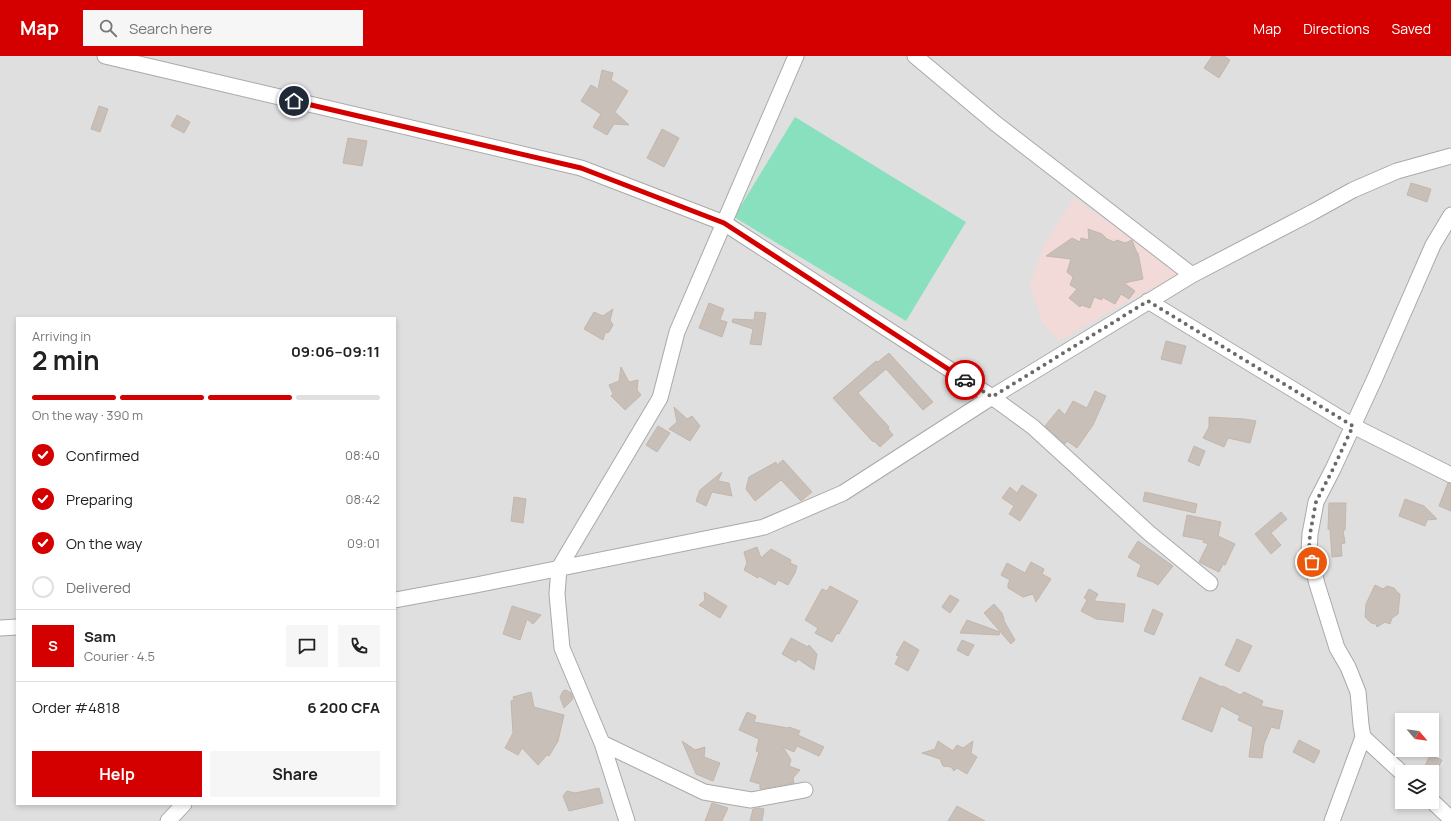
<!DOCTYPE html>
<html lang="en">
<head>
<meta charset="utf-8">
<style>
	body { margin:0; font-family:Manrope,sans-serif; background:#f6f6f6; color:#222; height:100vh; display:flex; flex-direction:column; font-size:15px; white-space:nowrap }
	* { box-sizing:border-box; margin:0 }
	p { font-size:13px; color:#767676 }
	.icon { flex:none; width:22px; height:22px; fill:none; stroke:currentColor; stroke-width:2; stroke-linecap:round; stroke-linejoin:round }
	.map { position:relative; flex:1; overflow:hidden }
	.panel { position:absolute; left:16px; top:261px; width:380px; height:488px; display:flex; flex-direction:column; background:#fff; border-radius:0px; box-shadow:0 2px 6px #0003 }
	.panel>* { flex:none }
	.needle { width:26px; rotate:119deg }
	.controls { position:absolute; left:1395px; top:657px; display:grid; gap:8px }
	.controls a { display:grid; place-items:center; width:44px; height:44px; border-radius:0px; background:#fff; box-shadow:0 2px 6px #0003; font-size:20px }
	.pin { position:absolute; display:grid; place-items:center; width:34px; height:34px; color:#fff; margin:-17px; border:2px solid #fff; border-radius:50%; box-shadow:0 1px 4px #0007 }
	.courier { position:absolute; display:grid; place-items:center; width:40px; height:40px; margin:-20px; border:3px solid #d40000; border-radius:50%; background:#fff; color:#222; box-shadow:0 1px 5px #0007 }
	.headline em { font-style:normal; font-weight:700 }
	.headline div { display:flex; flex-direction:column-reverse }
	.headline { display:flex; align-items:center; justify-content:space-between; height:68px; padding:0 16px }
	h1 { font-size:26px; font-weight:700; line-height:30px }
	.bar { display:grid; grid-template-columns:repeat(4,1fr); gap:6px 4px; align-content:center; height:48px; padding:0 16px }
	.bar i { height:5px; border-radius:3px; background:#e0e0e0 }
	.bar .selected { background:#d40000 }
	.bar p { grid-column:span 4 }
	.line { display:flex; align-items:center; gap:10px; padding:0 16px; border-top:1px solid #e0e0e0 }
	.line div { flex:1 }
	.round { display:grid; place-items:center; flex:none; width:42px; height:42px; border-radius:0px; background:#f6f6f6 }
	ol { padding:0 16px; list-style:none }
	li { display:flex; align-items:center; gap:12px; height:44px }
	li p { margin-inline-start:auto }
	li .icon { padding:4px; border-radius:50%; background:#d40000; color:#fff; stroke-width:4 }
	li:last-child { color:#767676 }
	li i { width:22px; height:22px; border:2px solid #e0e0e0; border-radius:50% }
	.button { display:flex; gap:8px; margin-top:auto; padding:8px 16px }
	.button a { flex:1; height:46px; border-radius:0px; background:#d40000; color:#fff; font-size:16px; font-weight:700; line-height:46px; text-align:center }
	.button a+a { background:#f6f6f6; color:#222 }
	header { display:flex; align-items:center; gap:24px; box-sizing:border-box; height:56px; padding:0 20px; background:#d40000; color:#fff }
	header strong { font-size:19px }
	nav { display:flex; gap:22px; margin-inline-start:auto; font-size:14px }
	.search { width:280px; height:36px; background:#f6f6f6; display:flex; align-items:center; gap:10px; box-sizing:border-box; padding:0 14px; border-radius:0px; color:#767676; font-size:15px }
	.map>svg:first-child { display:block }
	.residential { fill:#e0dfdf; fill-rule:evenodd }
	.commercial { fill:#f2dad9 }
	.pitch { fill:#88e0be }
	.building { fill:#c7bfb8; stroke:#c4b6ab }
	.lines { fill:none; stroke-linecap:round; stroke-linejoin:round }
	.street-casing { stroke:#a9a9a9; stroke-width:17 }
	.street { stroke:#fff; stroke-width:15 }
	.done { stroke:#6b6a68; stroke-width:4; stroke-dasharray:0 7.2 }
	.route { stroke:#d40000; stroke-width:5 }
</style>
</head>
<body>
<header>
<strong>Map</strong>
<div class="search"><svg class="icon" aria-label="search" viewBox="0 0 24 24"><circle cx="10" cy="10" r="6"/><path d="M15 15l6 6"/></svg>Search here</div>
<nav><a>Map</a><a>Directions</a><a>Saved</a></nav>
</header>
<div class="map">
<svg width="1451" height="765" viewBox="0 0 1451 765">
	<rect width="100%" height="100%" fill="#f2efe9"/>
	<!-- residential -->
	<path class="residential" d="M0,0H1451V765H0ZM17,262H395V748H17ZM1402,664H1432V694H1402ZM1402,716H1432V746H1402Z"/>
	<!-- commercial -->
	<path class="commercial" d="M1074,142L1110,167L1144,187L1181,216L1058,285L1042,266L1030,228L1046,185Z"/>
	<!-- pitch -->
	<path class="pitch" d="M795,61L966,166L906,265L734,161Z"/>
	<!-- building -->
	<path class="building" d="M1212,0H1224L1230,4L1219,22L1204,12Z
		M602,14L613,17L611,24L628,35L615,56L629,69L614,68L607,79L593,71L601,58L581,45L591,29L598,33Z
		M99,50L108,53L100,76L91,73Z
		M177,59L190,66L184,77L171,70Z
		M662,73L679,82L664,111L647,102Z
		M348,82L367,85L362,110L343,107Z
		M1411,127L1431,133L1427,146L1407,139Z
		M1088,173L1102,178L1107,183L1114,186L1117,184L1125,187L1132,184L1137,197H1138L1143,223L1124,227L1135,235L1129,243L1121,238L1115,248L1102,241V244L1094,241L1090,252L1081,249L1080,251L1069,242L1077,233L1070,229L1073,221L1067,216L1071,203L1046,200L1072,182L1080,186L1081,182L1089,184Z
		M709,247L724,253L720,264L727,266L722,281L699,272Z
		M613,253L610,264L613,269L609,276L605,277L603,284L584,273L594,256L603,260Z
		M755,256L766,257L761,289L750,288L753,273L732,266L733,263L754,264Z
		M1166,285L1186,290L1181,308L1161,303Z
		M889,297L933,346L923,354L886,313L858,337L889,371L888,373L893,379L880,391L874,385L873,386L833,342L876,305L878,306Z
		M621,311L629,326L638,324L637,334L641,339L625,354L611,340L613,338L609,329L619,325Z
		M1095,335L1106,340L1093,369L1077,392L1067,385L1065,388L1045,370L1059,353L1065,359L1073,345L1087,352Z
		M674,351L687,363L692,360L700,370L690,385L669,373L677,366Z
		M1209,361L1244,363L1256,365L1250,387L1228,382L1224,391L1203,382L1209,371Z
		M658,370L670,377L657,396L646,389Z
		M1194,390L1205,395L1199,410L1188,405Z
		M783,404L812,436L801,445L781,424L755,445L746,433L749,421L776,406L777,409Z
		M722,416L718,425L729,427L732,440L712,436L706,450L696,445L700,434Z
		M1448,427L1451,428V455L1439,450Z
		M1022,429L1037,439L1020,465L1009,458L1014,450L1002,442L1010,431L1017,437Z
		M1145,436L1197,448L1195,457L1143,445Z
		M514,441L526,443L523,467L511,465Z
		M1405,443L1424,450L1437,463L1427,464L1425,470L1399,460Z
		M1329,447H1346L1345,474H1343L1345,487L1341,488L1342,500L1332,501L1330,473H1328Z
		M1281,456L1287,463L1271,477L1281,489L1271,498L1255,478Z
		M1187,459L1221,466L1218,480L1235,488L1225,509L1223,508L1219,516L1199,506L1208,488L1203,486L1204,484L1183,480Z
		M1138,485L1173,510L1158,529L1153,526L1137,520L1141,509L1128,501Z
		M757,491L761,502L771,493L791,504L790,507L797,510L795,517L788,529L778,524L775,529L759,520L758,522L744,514L747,507L744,496Z
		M1031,506L1044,513L1042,518L1051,523L1036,546L1033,538L1023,541L1008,532V528L1010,524L1001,519L1007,507L1025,517Z
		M1375,529L1383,533L1387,530L1394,532L1398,537L1400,538L1398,558L1392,562L1390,568L1385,566L1377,571L1376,568L1371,567L1365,561L1366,548Z
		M830,530L858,545L839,578L837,577L832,586L815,577L818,572L805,564L822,533L827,535Z
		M1089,533L1098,538L1094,545L1125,548L1123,566L1096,563L1081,555L1087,544H1088L1084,542Z
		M704,536L727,550L720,562L699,549L705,544Z
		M950,539L959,544L950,557L942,551Z
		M994,548L1002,557L1004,563V565L1015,584L1011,588L984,557Z
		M512,550L541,559L533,568L527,563L520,584L503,578Z
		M1153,553L1163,558L1154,579L1144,575Z
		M967,564L1000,576L999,579L960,577Z
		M791,582L808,591L809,589L817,598L814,614L798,603L796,606L782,598Z
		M1237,583L1252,590L1239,616L1225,609Z
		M962,584L974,589L968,600L957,594Z
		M904,585L919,594L908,615L895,608L899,600L896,599Z
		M1200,621L1222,631L1223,630L1240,639L1244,636L1263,645L1261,650L1283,655L1279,673L1271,671L1264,688L1262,702L1249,701L1253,671L1238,664L1240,660L1221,650L1212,676L1182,663Z
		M566,634L571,637L573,641L572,644L564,652L560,641L563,635Z
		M531,636L534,651L564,659L558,685L549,700L547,699L538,709L522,692L518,699L505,692L513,677L511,645L514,644L513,641Z
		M747,656L756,660L754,666L788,672L789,671L800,675L798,679L824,691L819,700L797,690L794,696L783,691L791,704L789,710L800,714L793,722L794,727L760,733V728L750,725L759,696L756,695L759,683L739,674Z
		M1299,684L1320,695L1314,707L1293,696Z
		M682,685L695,694L705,691L704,701L720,707L713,725L696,718Z
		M938,685L953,695L957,689L963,692L973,685L971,697L977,701L967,718L957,712L954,715L951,711L943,710L940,703L922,697L935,693Z
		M1430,699L1442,704L1436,716H1422Z
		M599,732L603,747L569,755L563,740L567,735L575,737Z
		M712,747L728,752L722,765H705Z
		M957,750L985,765H948Z
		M759,752L764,753L762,765H750L753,753Z"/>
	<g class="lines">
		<defs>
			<path id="street" d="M105,0L581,112L724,167L992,341L1033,371L1149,477L1210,527
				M915,0L995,67L1192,219
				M1148,245L1353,370L1451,419
				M395,544L476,529L764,471L843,437L992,341L1192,219L1313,156L1353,134L1397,115L1451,100
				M0,572L17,571
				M1363,681L1402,717
				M602,687L704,736L751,744L805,734
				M1432,745L1451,763
				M168,765L184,748
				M627,765L602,687L562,592L557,538L559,512L660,342L677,276L796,0
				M1332,765L1363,681L1361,669L1358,636L1348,611L1337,592L1317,528L1309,495L1310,478L1316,446L1333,413L1375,322L1433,189L1451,159"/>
		</defs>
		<!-- street casing -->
		<use href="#street" class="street-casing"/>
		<!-- street -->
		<use href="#street" class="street"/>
	</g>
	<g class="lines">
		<!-- done -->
		<path class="done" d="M965,324L992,341L1148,245L1353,370L1333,413L1316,446L1310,478L1309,495L1312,506"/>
		<!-- route -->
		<path class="route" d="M294,45L581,112L724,167L965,324"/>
	</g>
</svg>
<div class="controls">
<a><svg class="needle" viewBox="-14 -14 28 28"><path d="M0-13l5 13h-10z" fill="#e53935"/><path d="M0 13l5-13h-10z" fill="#767676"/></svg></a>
<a><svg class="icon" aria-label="layers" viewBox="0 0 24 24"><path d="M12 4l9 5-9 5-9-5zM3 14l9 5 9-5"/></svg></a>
</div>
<div class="pin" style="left:1312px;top:506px;background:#ea580c"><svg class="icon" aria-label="bag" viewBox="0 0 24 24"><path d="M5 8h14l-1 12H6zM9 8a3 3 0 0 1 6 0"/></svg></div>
<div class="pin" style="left:294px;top:45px;background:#1f2937"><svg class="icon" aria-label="home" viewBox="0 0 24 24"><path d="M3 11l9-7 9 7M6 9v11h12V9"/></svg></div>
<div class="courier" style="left:965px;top:324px"><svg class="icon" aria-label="car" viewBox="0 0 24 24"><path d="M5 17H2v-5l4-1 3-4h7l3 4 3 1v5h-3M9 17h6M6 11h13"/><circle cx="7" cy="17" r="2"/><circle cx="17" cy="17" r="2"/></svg></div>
<section class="panel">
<div class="headline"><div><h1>2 min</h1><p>Arriving in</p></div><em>09:06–09:11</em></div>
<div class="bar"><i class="selected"></i><i class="selected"></i><i class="selected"></i><i></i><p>On the way · 390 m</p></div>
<ol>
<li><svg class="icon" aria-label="check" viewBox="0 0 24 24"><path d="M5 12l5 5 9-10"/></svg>Confirmed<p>08:40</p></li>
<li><svg class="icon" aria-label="check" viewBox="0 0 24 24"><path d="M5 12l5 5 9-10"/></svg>Preparing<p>08:42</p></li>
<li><svg class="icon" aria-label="check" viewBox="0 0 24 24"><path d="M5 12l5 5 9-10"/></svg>On the way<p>09:01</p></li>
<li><i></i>Delivered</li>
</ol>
<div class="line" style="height:72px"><b class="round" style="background:#d40000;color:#fff">S</b><div><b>Sam</b><p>Courier · 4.5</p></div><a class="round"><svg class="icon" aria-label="chat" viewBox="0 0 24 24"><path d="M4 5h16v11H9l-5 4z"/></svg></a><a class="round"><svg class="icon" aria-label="phone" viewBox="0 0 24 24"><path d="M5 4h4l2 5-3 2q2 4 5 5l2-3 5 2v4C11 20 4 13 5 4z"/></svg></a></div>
<div class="line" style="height:52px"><div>Order #4818</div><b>6 200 CFA</b></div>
<div class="button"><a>Help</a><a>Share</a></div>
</section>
</div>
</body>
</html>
